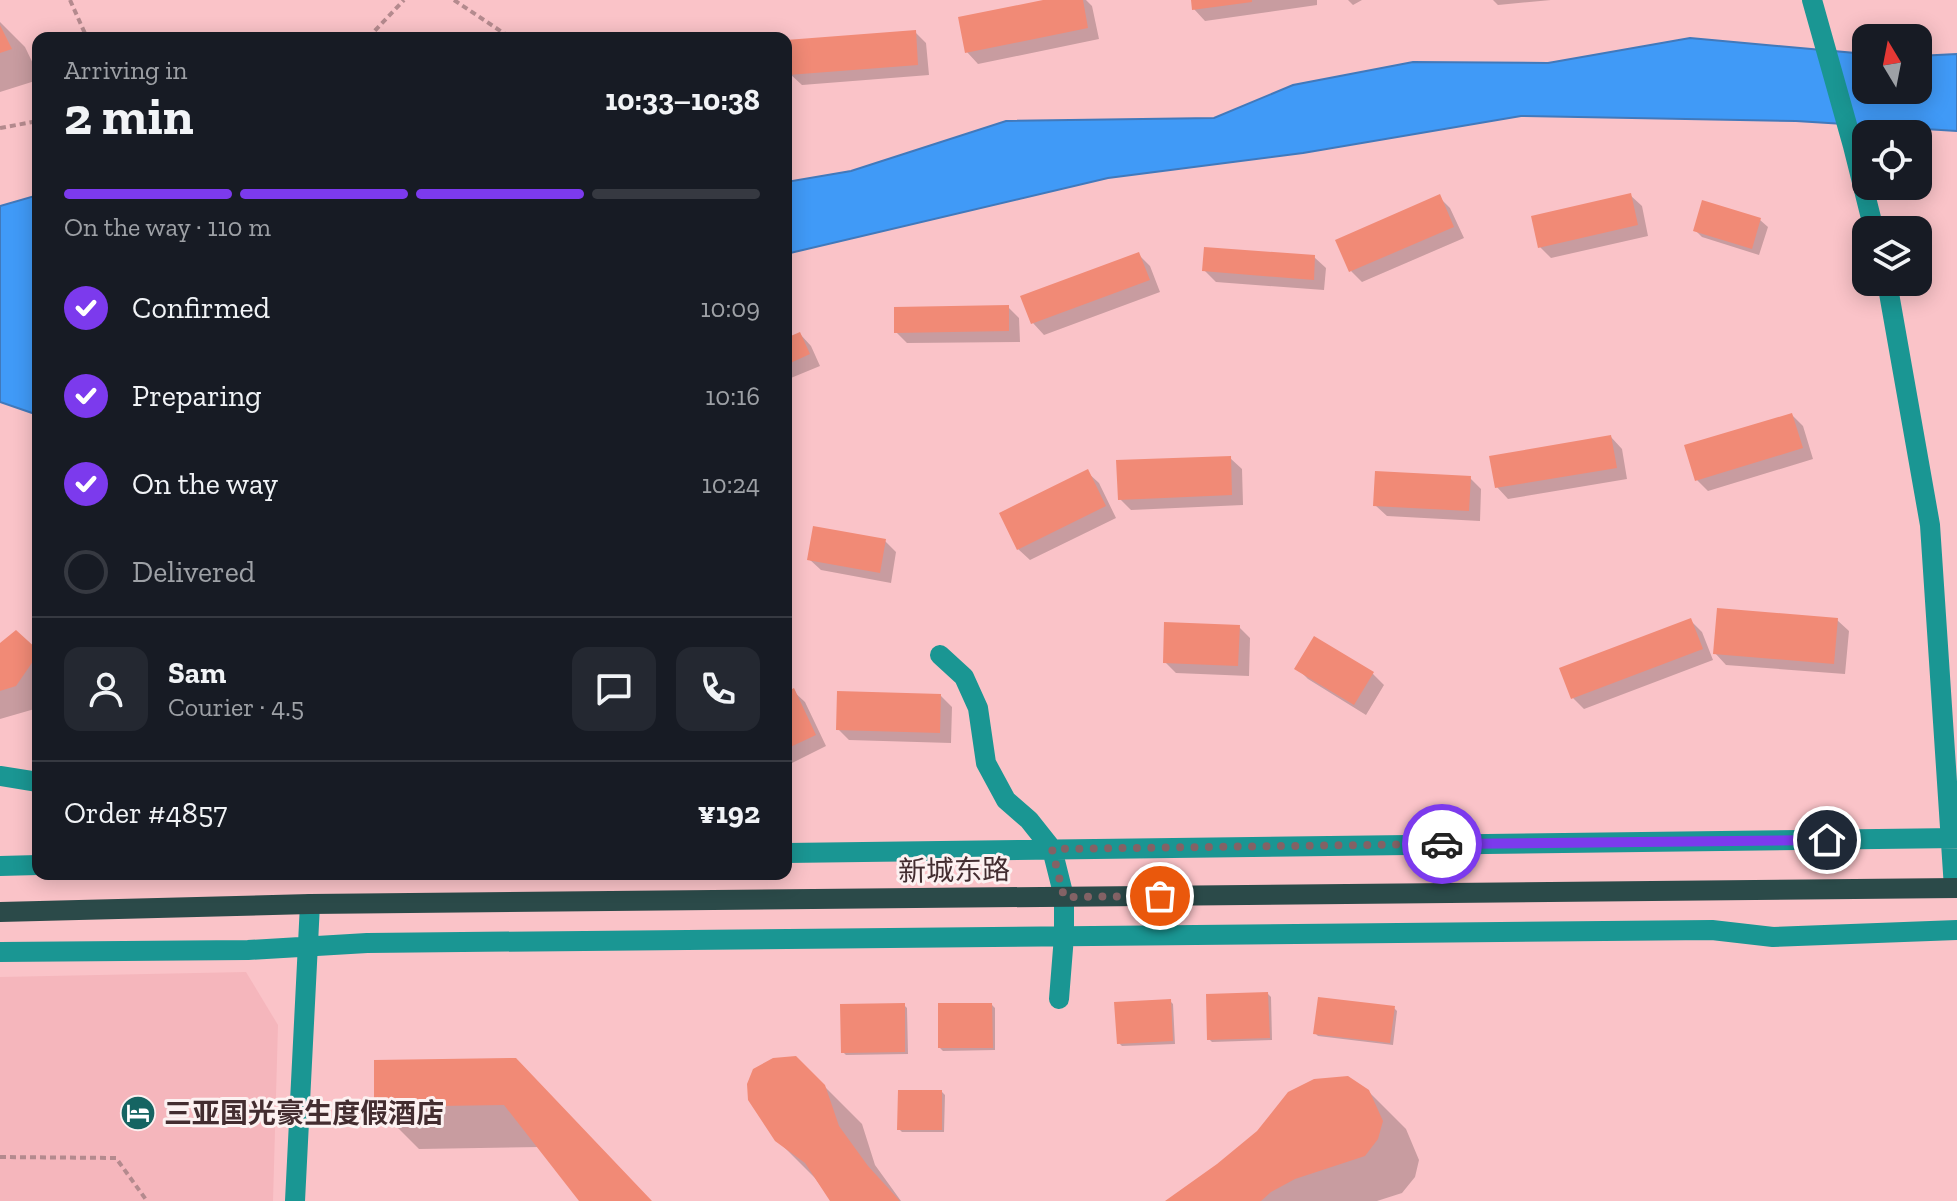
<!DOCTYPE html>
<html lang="en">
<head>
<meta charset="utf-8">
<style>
	body { margin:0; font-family:"Zilla Slab","Noto Sans SC",serif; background:#242831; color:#f1f3f6; height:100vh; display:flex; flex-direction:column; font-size:30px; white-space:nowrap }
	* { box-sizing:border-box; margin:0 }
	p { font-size:26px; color:#9ea1a6 }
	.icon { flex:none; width:44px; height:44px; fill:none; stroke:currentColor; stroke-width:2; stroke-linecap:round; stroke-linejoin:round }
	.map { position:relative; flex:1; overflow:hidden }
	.sheet { position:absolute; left:32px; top:32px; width:760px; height:848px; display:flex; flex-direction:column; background:#171b24; border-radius:16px; box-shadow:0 4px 20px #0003 }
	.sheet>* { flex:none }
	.needle { width:52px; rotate:350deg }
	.tools { position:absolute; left:1852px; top:24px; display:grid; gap:16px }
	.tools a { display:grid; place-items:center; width:80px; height:80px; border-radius:16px; background:#171b24; box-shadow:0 4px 20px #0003; font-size:40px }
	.pin { position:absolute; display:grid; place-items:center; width:68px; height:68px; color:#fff; margin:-34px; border:4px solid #fff; border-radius:50%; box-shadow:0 2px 8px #0007 }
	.courier { position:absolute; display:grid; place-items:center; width:80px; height:80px; margin:-40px; border:6px solid #7c3aed; border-radius:50%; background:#fff; color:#222; box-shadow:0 2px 10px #0007 }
	.overview em { font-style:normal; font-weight:700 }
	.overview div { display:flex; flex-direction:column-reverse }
	.overview { display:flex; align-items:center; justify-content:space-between; height:136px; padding:0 32px }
	h1 { font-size:52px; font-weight:700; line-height:60px }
	.bar { display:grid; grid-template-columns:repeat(4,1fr); gap:12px 8px; align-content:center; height:96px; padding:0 32px }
	.bar i { height:10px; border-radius:6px; background:#363941 }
	.bar .selected { background:#7c3aed }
	.bar p { grid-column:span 4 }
	.line { display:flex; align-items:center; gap:20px; padding:0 32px; border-top:2px solid #363941 }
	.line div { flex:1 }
	.round { display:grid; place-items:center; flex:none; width:84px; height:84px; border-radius:16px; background:#242831 }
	ol { padding:0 32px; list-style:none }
	li { display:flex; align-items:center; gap:24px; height:88px }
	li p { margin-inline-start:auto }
	li .icon { padding:8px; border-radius:50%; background:#7c3aed; color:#fff; stroke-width:4 }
	li:last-child { color:#9ea1a6 }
	li i { width:44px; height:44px; border:4px solid #363941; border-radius:50% }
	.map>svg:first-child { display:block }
	.built { fill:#f5b6bc }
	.water { fill:#409af7; stroke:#4179bb; stroke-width:2 }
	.shadow { fill:#0003 }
	.building { fill:#f18a76 }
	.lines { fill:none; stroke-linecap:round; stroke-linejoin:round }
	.path { stroke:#b48a8e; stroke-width:4; stroke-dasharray:6 4; stroke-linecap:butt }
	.minor { stroke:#1a9693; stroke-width:20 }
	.major { stroke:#2b4a49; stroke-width:20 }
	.done { stroke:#836265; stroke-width:8; stroke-dasharray:0 14.4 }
	.route { stroke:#7c3aed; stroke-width:10 }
	.labels { text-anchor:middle; stroke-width:6; stroke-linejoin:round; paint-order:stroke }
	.street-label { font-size:28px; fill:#432d30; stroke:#fcf1f1 }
	.poi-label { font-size:28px; font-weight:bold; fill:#432d30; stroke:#fcf1f1; text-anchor:start }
</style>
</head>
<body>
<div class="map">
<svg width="1957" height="1201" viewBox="0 0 1957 1201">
	<rect width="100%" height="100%" fill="#fac3c8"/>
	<!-- built -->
	<path class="built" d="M246,972L278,1025L273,1201H0V977Z"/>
	<!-- water -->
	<path class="water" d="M1690,38L1866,54V90H1918V56L1957,54V131L1796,121L1521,116L1303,153L1108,178L786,254V182L851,171L1006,121L1214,118L1293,85L1413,62L1548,63Z
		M38,195V415L0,402V206Z"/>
	<!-- shadow -->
	<path class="shadow" d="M1053,0H1086L1092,6L1099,39L978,64L967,52Z
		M1193,0H1317V5L1205,21L1194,9Z
		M1348,0H1362L1353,5Z
		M1493,0H1551L1498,5Z
		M0,22L25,47L38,74V80L0,92Z
		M915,32L926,43L929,75L802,85L790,74Z
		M1630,195L1642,206L1648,236L1551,258L1540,247Z
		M1439,197L1450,208L1464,238L1362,282L1351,271Z
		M1760,220L1768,227L1759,255L1702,237L1695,230Z
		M1139,255L1150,266L1160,292L1044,335L1033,323Z
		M1314,257L1326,268L1324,290L1216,282L1204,270Z
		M1008,307L1019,318L1020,342L907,343L896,332Z
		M800,334L811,346L820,366L786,380V340Z
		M1792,415L1803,426L1813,459L1708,491L1697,480Z
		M1611,437L1622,449L1627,479L1508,499L1497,487Z
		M1230,458L1242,469L1243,505L1131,510L1120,499Z
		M1087,472L1099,483L1116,518L1030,560L1018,549Z
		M1470,478L1481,489L1480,521L1387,516L1375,505Z
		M885,541L896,552L891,583L821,570L809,559Z
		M1690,620L1702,632L1713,660L1584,709L1573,698Z
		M1837,620L1849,631L1845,674L1726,665L1715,653Z
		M1239,627L1250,638L1249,676L1176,673L1165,662Z
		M0,646L38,652V708L0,719Z
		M1297,668L1373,674L1384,685L1366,715L1308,679Z
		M793,691L805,702L826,746L786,766V694Z
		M941,696L952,707L951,743L849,740L838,729Z
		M1268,994L1271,997L1272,1040L1212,1042L1209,1039Z
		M1170,1001L1173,1004L1175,1044L1122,1046L1119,1043Z
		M904,1005L907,1008L908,1054L846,1055L843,1052Z
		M992,1005L995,1008V1050L943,1051L940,1048Z
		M1394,1008L1397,1011L1393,1045L1318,1036L1315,1033Z
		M796,1058L862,1124L875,1165L901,1201H832L815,1178L777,1140Z
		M515,1060L651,1201H582L540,1147L419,1149L376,1106Z
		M1368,1091L1406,1129L1419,1160L1415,1177L1402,1193L1377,1201H1169Z
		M942,1092L945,1095L944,1132H902L899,1129Z"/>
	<!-- building -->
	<path class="building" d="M1043,0H1083L1088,28L965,53L958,17Z
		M1191,0H1252V2L1192,10Z
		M0,25L12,49L0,53Z
		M916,30L918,65L788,75L786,40Z
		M1631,193L1638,225L1538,248L1531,216Z
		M1440,194L1454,227L1349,272L1335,240Z
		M1702,200L1761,218L1752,249L1693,231Z
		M1204,247L1315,255L1314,280L1202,271Z
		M1139,252L1150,280L1031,324L1020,296Z
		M1009,305V331L894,333V307Z
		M800,332L810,354L786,365V338Z
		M1792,413L1803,448L1695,481L1684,445Z
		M1611,435L1617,468L1495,488L1489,456Z
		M1231,456L1232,495L1118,500L1116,460Z
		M1088,469L1106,506L1017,550L999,513Z
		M1375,471L1471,476L1469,511L1373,506Z
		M38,490V511H37L32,492Z
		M813,526L886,539L880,573L807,560Z
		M1717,608L1838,618L1834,664L1713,654Z
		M1691,618L1703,649L1571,699L1559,668Z
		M1164,622L1240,625L1238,666L1163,663Z
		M16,630L38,650V654L16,686L0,691V643Z
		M1314,636L1374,672L1354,705L1294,669Z
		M794,688L816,735L786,749V692Z
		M837,691L941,694L940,733L836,730Z
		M1268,992L1270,1038L1207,1040L1206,994Z
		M1318,997L1395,1006L1390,1043L1313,1034Z
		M1171,999L1173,1041L1117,1044L1114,1002Z
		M905,1003V1052L841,1053L840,1004Z
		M938,1003H992L993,1048H938Z
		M796,1056L825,1085L839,1126L868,1166L900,1201H830L805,1163L775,1141L748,1100L747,1084L753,1069L773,1058Z
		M516,1058L652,1201H579L504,1105L374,1107V1060Z
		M1348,1076L1369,1090L1383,1121L1378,1139L1365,1156L1295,1179L1271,1192L1261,1201H1165L1217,1164L1257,1131L1288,1092L1314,1079Z
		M898,1090H942V1130H897Z"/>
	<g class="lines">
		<!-- path -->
		<path class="path" d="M70,0L87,38
			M454,0L511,38
			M368,38L404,0
			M0,128L38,121
			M0,1157L116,1158L147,1201"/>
		<!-- minor -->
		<path class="minor" d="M1812,0L1853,146L1874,230
			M1887,282L1930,525L1954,888
			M940,655L964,677L978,708L986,763L1006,800L1029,820L1052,849L1064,897V936L1059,999
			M0,776L38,782
			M786,853L1957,838
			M0,866L38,865
			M0,952L248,950L367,943L1712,930L1773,937L1957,930
			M295,1201L310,904"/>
		<!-- major -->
		<path class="major" d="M0,912L310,904L1957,888"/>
	</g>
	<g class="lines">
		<!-- done -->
		<path class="done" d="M1160,896L1064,897L1052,849L1442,844"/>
		<!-- route -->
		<path class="route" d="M1442,844L1827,840"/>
	</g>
	<!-- icons -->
	<defs>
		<symbol id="hotel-disc" viewBox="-11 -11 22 22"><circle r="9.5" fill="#156462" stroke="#fcf1f1"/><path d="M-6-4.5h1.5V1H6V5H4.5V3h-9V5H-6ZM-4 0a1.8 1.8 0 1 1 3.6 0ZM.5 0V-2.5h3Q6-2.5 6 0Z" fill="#fff"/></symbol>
	</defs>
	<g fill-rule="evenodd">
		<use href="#hotel-disc" x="118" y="1093" width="40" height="40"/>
	</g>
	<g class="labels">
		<!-- street labels -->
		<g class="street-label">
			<text transform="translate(954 870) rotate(-1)" y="10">新城东路</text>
		</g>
		<!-- poi labels -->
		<g class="poi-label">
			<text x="164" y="1123">三亚国光豪生度假酒店</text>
		</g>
	</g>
</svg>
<div class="tools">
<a><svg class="needle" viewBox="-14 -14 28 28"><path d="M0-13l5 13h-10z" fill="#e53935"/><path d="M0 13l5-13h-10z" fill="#9ea1a6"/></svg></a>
<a><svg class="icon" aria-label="locate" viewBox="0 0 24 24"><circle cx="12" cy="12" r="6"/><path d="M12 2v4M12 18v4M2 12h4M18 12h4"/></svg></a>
<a><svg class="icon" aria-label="layers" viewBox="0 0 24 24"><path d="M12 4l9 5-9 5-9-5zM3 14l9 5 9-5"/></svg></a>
</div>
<div class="pin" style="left:1160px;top:896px;background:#ea580c"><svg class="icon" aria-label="bag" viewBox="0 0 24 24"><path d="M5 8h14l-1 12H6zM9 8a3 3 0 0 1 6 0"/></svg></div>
<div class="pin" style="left:1827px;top:840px;background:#1f2937"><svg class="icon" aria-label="home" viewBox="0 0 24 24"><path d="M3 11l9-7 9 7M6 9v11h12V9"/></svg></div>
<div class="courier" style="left:1442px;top:844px"><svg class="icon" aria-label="car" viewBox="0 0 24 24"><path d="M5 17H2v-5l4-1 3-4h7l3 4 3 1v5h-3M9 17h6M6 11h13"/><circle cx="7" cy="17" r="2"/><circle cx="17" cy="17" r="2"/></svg></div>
<section class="sheet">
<div class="overview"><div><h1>2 min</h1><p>Arriving in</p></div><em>10:33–10:38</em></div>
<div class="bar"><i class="selected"></i><i class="selected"></i><i class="selected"></i><i></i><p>On the way · 110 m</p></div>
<ol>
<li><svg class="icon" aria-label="check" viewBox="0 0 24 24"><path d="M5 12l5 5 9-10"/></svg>Confirmed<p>10:09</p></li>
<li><svg class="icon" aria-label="check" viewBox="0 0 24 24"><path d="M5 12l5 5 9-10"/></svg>Preparing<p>10:16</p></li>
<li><svg class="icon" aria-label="check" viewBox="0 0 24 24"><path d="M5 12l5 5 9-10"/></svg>On the way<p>10:24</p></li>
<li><i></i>Delivered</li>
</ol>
<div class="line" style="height:144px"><a class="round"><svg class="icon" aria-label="person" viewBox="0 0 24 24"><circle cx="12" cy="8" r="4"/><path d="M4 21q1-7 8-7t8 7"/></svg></a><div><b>Sam</b><p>Courier · 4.5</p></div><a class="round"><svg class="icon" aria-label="chat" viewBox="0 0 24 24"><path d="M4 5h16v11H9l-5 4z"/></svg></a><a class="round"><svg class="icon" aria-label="phone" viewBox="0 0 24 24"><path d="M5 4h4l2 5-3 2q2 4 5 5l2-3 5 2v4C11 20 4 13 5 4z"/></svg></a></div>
<div class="line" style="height:104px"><div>Order #4857</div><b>¥192</b></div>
</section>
</div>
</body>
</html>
